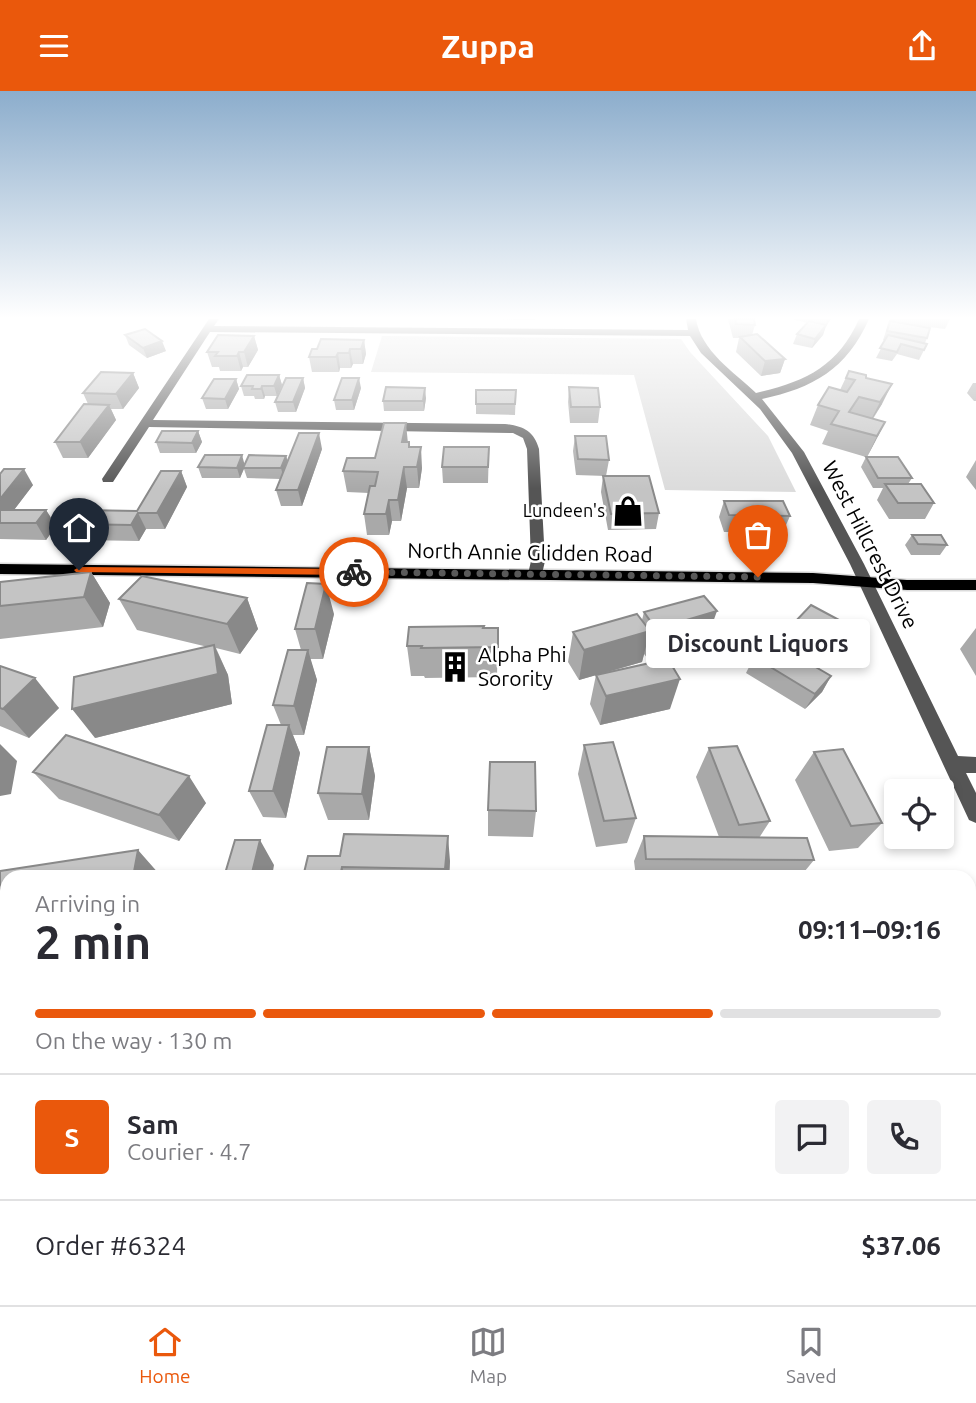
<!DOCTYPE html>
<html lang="en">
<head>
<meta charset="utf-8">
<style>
	body { margin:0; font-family:Ubuntu,sans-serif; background:#f2f2f3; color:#2b2b33; height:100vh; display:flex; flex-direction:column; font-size:26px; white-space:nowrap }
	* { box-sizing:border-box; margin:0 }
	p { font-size:23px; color:#7c7c81 }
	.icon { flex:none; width:38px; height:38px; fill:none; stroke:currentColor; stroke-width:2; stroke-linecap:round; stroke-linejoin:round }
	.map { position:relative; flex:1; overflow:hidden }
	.sheet { position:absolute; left:0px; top:779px; width:976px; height:436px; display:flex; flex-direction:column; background:#fff; border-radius:21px 21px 0 0; box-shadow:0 4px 10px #0003 }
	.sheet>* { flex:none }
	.buttons { position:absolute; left:884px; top:688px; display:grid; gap:14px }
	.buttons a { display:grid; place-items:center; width:70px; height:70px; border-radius:7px; background:#fff; box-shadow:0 4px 10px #0003; font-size:35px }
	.pin { position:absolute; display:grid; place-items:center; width:60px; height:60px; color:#fff; margin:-72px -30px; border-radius:50% 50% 50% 0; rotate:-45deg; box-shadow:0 0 7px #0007 }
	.pin .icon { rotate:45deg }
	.courier { position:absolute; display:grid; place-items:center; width:70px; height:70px; margin:-35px; border:5px solid #ea580c; border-radius:50%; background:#fff; color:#222; box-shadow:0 2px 9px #0007 }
	.bubble { position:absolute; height:49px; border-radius:7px; background:#fff; box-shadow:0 4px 10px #0003; font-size:23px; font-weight:700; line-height:49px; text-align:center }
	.summary em { font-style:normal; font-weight:700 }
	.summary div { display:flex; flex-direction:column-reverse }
	.summary { display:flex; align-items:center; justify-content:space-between; height:119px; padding:0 35px }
	h1 { font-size:46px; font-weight:700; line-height:52px }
	.bar { display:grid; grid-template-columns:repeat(4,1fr); gap:10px 7px; align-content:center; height:84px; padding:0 35px }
	.bar i { height:9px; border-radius:5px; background:#e1e1e2 }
	.bar .on { background:#ea580c }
	.bar p { grid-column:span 4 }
	.line { display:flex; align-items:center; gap:18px; padding:0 35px; border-top:2px solid #e1e1e2 }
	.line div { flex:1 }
	.round { display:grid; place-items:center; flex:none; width:74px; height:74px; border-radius:7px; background:#f2f2f3 }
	header { display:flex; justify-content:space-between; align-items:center; height:91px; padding:0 35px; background:#ea580c; color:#fff; font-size:32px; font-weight:700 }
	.tabs { display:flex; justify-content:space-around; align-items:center; height:98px; border-top:2px solid #e1e1e2; background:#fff; font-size:19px; color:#7c7c81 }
	.tabs a { display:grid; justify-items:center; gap:4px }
	.tabs .on { color:#ea580c }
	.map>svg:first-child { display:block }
	.green { fill:#dcdcdc }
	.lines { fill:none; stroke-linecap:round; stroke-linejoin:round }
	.major-casing { stroke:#dbdbdb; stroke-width:3 }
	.minor { fill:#555; fill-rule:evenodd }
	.major { fill:#000; fill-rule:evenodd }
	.wall { fill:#a9a9a9 }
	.shaded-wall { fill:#898989 }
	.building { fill:#c4c4c4; stroke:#898989; stroke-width:2 }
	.route { fill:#ea580c }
	.done { stroke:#595959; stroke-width:7; stroke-dasharray:0 12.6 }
	.labels { text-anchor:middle; stroke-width:5; stroke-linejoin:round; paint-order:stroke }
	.far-poi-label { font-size:18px; fill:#000; stroke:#fff; text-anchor:end }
	.street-label { font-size:21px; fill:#000; stroke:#fff }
	.poi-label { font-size:21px; fill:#000; stroke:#fff; text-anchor:start }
</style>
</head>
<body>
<header><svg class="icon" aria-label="menu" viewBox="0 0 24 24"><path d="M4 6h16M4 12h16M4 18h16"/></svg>Zuppa<svg class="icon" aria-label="share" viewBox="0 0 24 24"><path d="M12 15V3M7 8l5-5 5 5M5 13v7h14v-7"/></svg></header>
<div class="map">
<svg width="976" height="1214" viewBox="0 0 976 1214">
	<rect width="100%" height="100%" fill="#fff"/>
	<!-- green -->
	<path class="green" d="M382,245L681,248L690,261L768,345L796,401L665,399L634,284L371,281Z"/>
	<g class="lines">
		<defs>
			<path id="major" d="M0,473L813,482L907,489H976V499H907L813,492L0,483Z"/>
		</defs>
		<!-- major casing -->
		<use href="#major" class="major-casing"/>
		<!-- minor -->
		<path class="minor" d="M209,228H219L214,235L688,239L686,228H696C701,260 734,281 756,302C804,291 838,276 859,228H869C847,278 813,297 762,308L804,361L864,473L958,665L976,666V682H966L976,702V732L969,729L850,473L792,362L760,318L701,262L690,245L210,241L153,329L505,333C523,335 534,340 539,358L545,470L542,483L535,488L528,483L531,470L527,358L523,347L513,342L149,336L113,391H103L102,388Z
			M630,1208H664L666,1214H632Z"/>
		<!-- major -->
		<use href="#major" class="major"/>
	</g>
	<!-- wall -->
	<path class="wall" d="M488,228H535V229Z
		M728,228H754L755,234L752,244L785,268L780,282L761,285L736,261L739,247H733Z
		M792,228H831L826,235L823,244L812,257L793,253L797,243L807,232Z
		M890,228H950L945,238L906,233L927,247L925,252L927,253L919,269L897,263L892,270L876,267L885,250L883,249Z
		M125,244L166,260L147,267L129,254Z
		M254,245L258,259L248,276H243L241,280H220L219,276H212L207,261Z
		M364,249L366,263L363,273H353L351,277H340L339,281H312L309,266Z
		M849,280L866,287L882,313L873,328L885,331L867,366L912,387L908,393L934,412L925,428H889L877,409L883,397H873L861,376L866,366L822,353L828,340L810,334L818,314L840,299Z
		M133,282L139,297L123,318H111L116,329L88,367H63L55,351L88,313L83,302Z
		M279,284L282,294L277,305H265L264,308H255L254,305H244L241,295Z
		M303,287L305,297L296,321H278L275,311Z
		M236,288L239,298L228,318H206L202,307Z
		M973,292H976V310H974L967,302Z
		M569,296L600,316L598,332H570L568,311Z
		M361,297L354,319H336L334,309Z
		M476,299H516L515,324L476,323Z
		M426,307L424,320H384L383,310Z
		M198,340L202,351L196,362H160L156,351Z
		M575,345L609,369L606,385L576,384L573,360Z
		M408,351L422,377L419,397H407L401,430H392L389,444H367L364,423L369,402L347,401L343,380L375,367Z
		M489,356L488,392H443L442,376Z
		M322,358L302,415H281L276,399L281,388L247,387L244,378L240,387H202L198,376L245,374L286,365L288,370Z
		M976,369V399L966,386Z
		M181,380L187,396L165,438H146L139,450L82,449L73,433L137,420Z
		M0,383L33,394L14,419H46L56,435L46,449L0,448Z
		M603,385L659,422L656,438L608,439L601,401Z
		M724,410L790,425L783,441H724L719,426Z
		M912,444L947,454L940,464H911L905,454Z
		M91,481L110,512L103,536L0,548V491Z
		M247,507L258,538L240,563L216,557L228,584L232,613L95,647L208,556L137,539L119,508Z
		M644,521L706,551L648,568L644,563L642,571L608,581L670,618L600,634L590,613L596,584L579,589L568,571L573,541L642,529Z
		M334,523L323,568H310L317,589L304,644H293L300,662L286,727L263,726L249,700L281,634L273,614L301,559L295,538Z
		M793,533L847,554L829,574L785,549Z
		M483,537H498L497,586L425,587L424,585H411L407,555Z
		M976,537V585L960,558Z
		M754,566L831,585L822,601L805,618L746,582Z
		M0,575L59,617L29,647L0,635Z
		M584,654L636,727L627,752L596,756L578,683Z
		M369,656L375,685L369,729H328L318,702Z
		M709,657L770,730L759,747L814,769L800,786H636L634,770L644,745L719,746L696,686Z
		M814,661L882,732L858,757L829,760L795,689Z
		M33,681L206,712L179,750L59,708Z
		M488,719L536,720L533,746L488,745Z
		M308,765L450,770L449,786H303Z
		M0,780L160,784L7,786V853L0,854Z
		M970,844H976V923H970Z
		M976,1074V1114L970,1096V1075Z"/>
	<!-- shaded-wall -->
	<path class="shaded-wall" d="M828,228H831L826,235L823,244L812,257L815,248L825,236Z
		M254,245L258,259L248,276L244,261Z
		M364,249L366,263L363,273L361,258Z
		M162,250L166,260L147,267L143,257Z
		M350,258L353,273L351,277L349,262Z
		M239,261L243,276L241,280L237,265Z
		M338,262L340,277L339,281L336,266Z
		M785,268L780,282L761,285L765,270Z
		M133,282L139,297L123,318L116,303Z
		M279,284L282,294L277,305L274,295Z
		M303,287L305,297L296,321L293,311Z
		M359,287L361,297L354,319L352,309Z
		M236,288L239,298L228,318L225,308Z
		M892,293L882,313L870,331L880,311Z
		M262,295L265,305L264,308L261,298Z
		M425,297L426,307L424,320L423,310Z
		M109,314L116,329L88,367L80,351Z
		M885,331L875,351L867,366L877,345Z
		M406,332L408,353L402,351Z
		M198,340L202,351L196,362L192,352Z
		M319,342L322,358L302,415L298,399Z
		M421,356L422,377L419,397L417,376Z
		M242,364L245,375L240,387L237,377Z
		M286,365L289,376L284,388L281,377Z
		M404,376L407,397L401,430L398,409Z
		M24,378L33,394L4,432H0V408Z
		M181,380L187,396L165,438L157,422Z
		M389,409L392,430L389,444L386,423Z
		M46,419L56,435L46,449L36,432Z
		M138,422L146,438L139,450L131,434Z
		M91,481L110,512L103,536L84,506Z
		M326,493L334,523L323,568L315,538Z
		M247,507L258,538L240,563L227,533Z
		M717,520L706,551L648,568L656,538Z
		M856,538L847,554L829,574L838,558Z
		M650,540L642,571L579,589L584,559Z
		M214,554L228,584L232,613L95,647L72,618Z
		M308,559L317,589L304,644L294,615Z
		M831,585L822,601L805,618L815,603Z
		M35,587L59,617L29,647L3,618Z
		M680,588L670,618L600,634L606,605Z
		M289,634L300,662L286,727L273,700Z
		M0,653L17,670L11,703L0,705Z
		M369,656L375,685L369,729L362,703Z
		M189,685L206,712L179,750L159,724Z
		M448,745L450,770L449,786H446L445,778Z
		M260,749L274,774L272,786H251Z
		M138,759L160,784V786H133Z
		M342,776L345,786H340Z
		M0,1184H7V1208H22V1214H0Z
		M140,1208H170L169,1214H139Z
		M291,1208H309L310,1214H292Z"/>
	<!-- building -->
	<path class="building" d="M735,228H754L755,234L736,233Z
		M809,230L826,234L815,248L797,243Z
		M890,230L930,237L927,247L887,240Z
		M145,238L162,250L143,257L125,244Z
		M757,243L785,268L765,270L740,246Z
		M218,244L254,245L244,261H239L237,265H215L218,261H207Z
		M888,244L927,253L924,259L901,253L897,261L880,257Z
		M321,248L364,249L361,258H350L349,262H338L336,266H309L312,258H317Z
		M849,280L866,284V287L892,293L880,311L859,306L849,321L885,331L877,345L831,333L839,320L818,314L829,296L847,301L855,289L846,287Z
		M101,281L133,282L116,303L83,302Z
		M247,284H279L274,295H262L261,298H252L253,295H241Z
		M286,287H303L293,311H275Z
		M342,287H359L352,309H334Z
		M214,288H236L225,308L202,307Z
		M386,296L425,297L423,310H383Z
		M569,296L598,297L600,316H571Z
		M476,299H516L515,313H476Z
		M84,313L109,314L80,351H55Z
		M384,332H406L402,351H409V356H421L417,376H404L398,409H389L386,423H364L370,395H375L378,381L343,380L347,367H375Z
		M162,340H198L192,352L156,351Z
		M299,342H319L298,399H276Z
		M575,345H606L609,369L578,368Z
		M444,356H489L488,376H442Z
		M205,364H242L237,377L198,376Z
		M249,364L286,365L281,377H243Z
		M866,366H898L912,387H878Z
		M4,378H24L0,408V383Z
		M161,380H181L157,422H138L131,434L73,433L82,419L137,420Z
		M603,385H649L659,422L611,423Z
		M885,393H921L934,412H898Z
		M724,410H783L790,425L729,424Z
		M0,419H46L36,432H0Z
		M912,444H941L947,454L918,453Z
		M91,481L84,506L0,515V491Z
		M142,485L247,507L227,533L119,508Z
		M307,492L326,493L315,538H295Z
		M704,505L717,520L656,538L644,521Z
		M811,514L856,538L838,558L793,533Z
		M637,523L650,540L584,559L573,541Z
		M484,535L483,537H498V556L421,557L422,555H407L409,536Z
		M771,550L831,585L815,603L754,566Z
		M214,554L218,583L72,618L74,586Z
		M288,559H308L294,615L273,614Z
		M668,568L680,588L606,605L596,584Z
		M0,575L35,587L3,618L0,617Z
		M267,634H289L273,700H249Z
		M66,644L189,685L159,724L33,681Z
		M613,651L636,727L604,730L584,654Z
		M737,655L770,730L739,734L709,657Z
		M327,656H369L362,703L318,702Z
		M843,658L882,732L851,735L814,661Z
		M490,671H535L536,720L488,719Z
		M344,743L448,745L445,778L342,776L340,786H303L308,765H340Z
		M644,745L807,747L814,769L646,768Z
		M235,749H260L251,786H224Z
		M138,759L133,786H7V826L0,827V780Z
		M970,844H976V905H970Z
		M0,983L7,985V1074L0,1071Z
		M970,1061L974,1073H970Z
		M106,1208H140L139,1214H104Z
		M228,1208H291L292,1214H228Z"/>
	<!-- sky -->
	<linearGradient id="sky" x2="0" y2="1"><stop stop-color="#8cadcc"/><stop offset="0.57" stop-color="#fff"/><stop offset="1" stop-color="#fff" stop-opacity="0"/></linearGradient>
	<rect width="976" height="398" fill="url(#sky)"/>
	<!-- route -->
	<path class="route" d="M79,476L354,478L359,481L354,484L76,481L74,479Z"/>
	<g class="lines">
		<!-- done -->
		<path class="done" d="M354,481L758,486"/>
	</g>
	<!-- icons -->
	<defs>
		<symbol id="shop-bare" viewBox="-9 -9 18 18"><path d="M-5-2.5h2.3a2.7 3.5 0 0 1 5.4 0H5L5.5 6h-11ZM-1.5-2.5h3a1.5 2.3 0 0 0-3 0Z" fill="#000" stroke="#fff" stroke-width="2.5" paint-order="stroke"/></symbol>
		<symbol id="building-bare" viewBox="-9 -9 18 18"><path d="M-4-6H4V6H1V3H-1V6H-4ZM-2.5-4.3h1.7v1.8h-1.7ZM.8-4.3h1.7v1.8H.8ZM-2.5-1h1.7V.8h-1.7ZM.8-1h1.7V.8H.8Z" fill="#000" stroke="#fff" stroke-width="2.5" paint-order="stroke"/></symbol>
	</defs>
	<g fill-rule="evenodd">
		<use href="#shop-bare" x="606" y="398" width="44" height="44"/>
		<use href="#building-bare" x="433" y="554" width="44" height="44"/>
	</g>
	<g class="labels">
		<!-- far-poi labels -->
		<g class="far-poi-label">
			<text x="605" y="426">Lundeen's</text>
		</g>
		<!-- street labels -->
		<g class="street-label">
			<text transform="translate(870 454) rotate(63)" y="7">West Hillcrest Drive</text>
			<text transform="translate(530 462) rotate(1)" y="7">North Annie Glidden Road</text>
		</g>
		<!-- poi labels -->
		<g class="poi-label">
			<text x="478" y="571">Alpha Phi<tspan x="478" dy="24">Sorority</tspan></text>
		</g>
	</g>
</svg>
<div class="buttons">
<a><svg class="icon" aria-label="locate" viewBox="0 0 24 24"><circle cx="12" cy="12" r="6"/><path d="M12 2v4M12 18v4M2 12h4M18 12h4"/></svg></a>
</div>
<div class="pin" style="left:758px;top:486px;background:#ea580c"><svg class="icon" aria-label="bag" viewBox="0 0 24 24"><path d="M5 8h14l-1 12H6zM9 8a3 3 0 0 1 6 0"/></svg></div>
<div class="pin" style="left:79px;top:479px;background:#1f2937"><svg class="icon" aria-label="home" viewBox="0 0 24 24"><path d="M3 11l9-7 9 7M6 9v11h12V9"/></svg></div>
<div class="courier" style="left:354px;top:481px"><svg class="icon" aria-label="bike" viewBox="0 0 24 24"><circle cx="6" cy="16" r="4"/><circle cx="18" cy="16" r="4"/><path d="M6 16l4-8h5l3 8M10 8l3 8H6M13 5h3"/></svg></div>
<div class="bubble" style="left:646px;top:528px;width:224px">Discount Liquors</div>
<section class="sheet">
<div class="summary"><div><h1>2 min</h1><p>Arriving in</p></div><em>09:11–09:16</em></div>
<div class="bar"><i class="on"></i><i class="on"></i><i class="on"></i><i></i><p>On the way · 130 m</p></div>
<div class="line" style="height:126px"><b class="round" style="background:#ea580c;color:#fff">S</b><div><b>Sam</b><p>Courier · 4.7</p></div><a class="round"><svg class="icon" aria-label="chat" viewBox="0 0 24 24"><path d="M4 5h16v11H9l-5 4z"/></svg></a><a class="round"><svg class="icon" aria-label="phone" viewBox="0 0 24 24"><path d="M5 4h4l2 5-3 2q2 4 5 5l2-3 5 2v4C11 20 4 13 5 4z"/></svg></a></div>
<div class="line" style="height:91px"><div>Order #6324</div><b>$37.06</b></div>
</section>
</div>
<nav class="tabs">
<a class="on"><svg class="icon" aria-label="home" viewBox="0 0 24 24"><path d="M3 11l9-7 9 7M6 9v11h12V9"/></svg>Home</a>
<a><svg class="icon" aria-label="map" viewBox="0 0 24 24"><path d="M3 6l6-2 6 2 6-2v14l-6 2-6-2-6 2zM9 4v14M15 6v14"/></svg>Map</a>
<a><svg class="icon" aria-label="saved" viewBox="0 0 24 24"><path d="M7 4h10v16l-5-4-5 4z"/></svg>Saved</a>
</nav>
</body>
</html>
